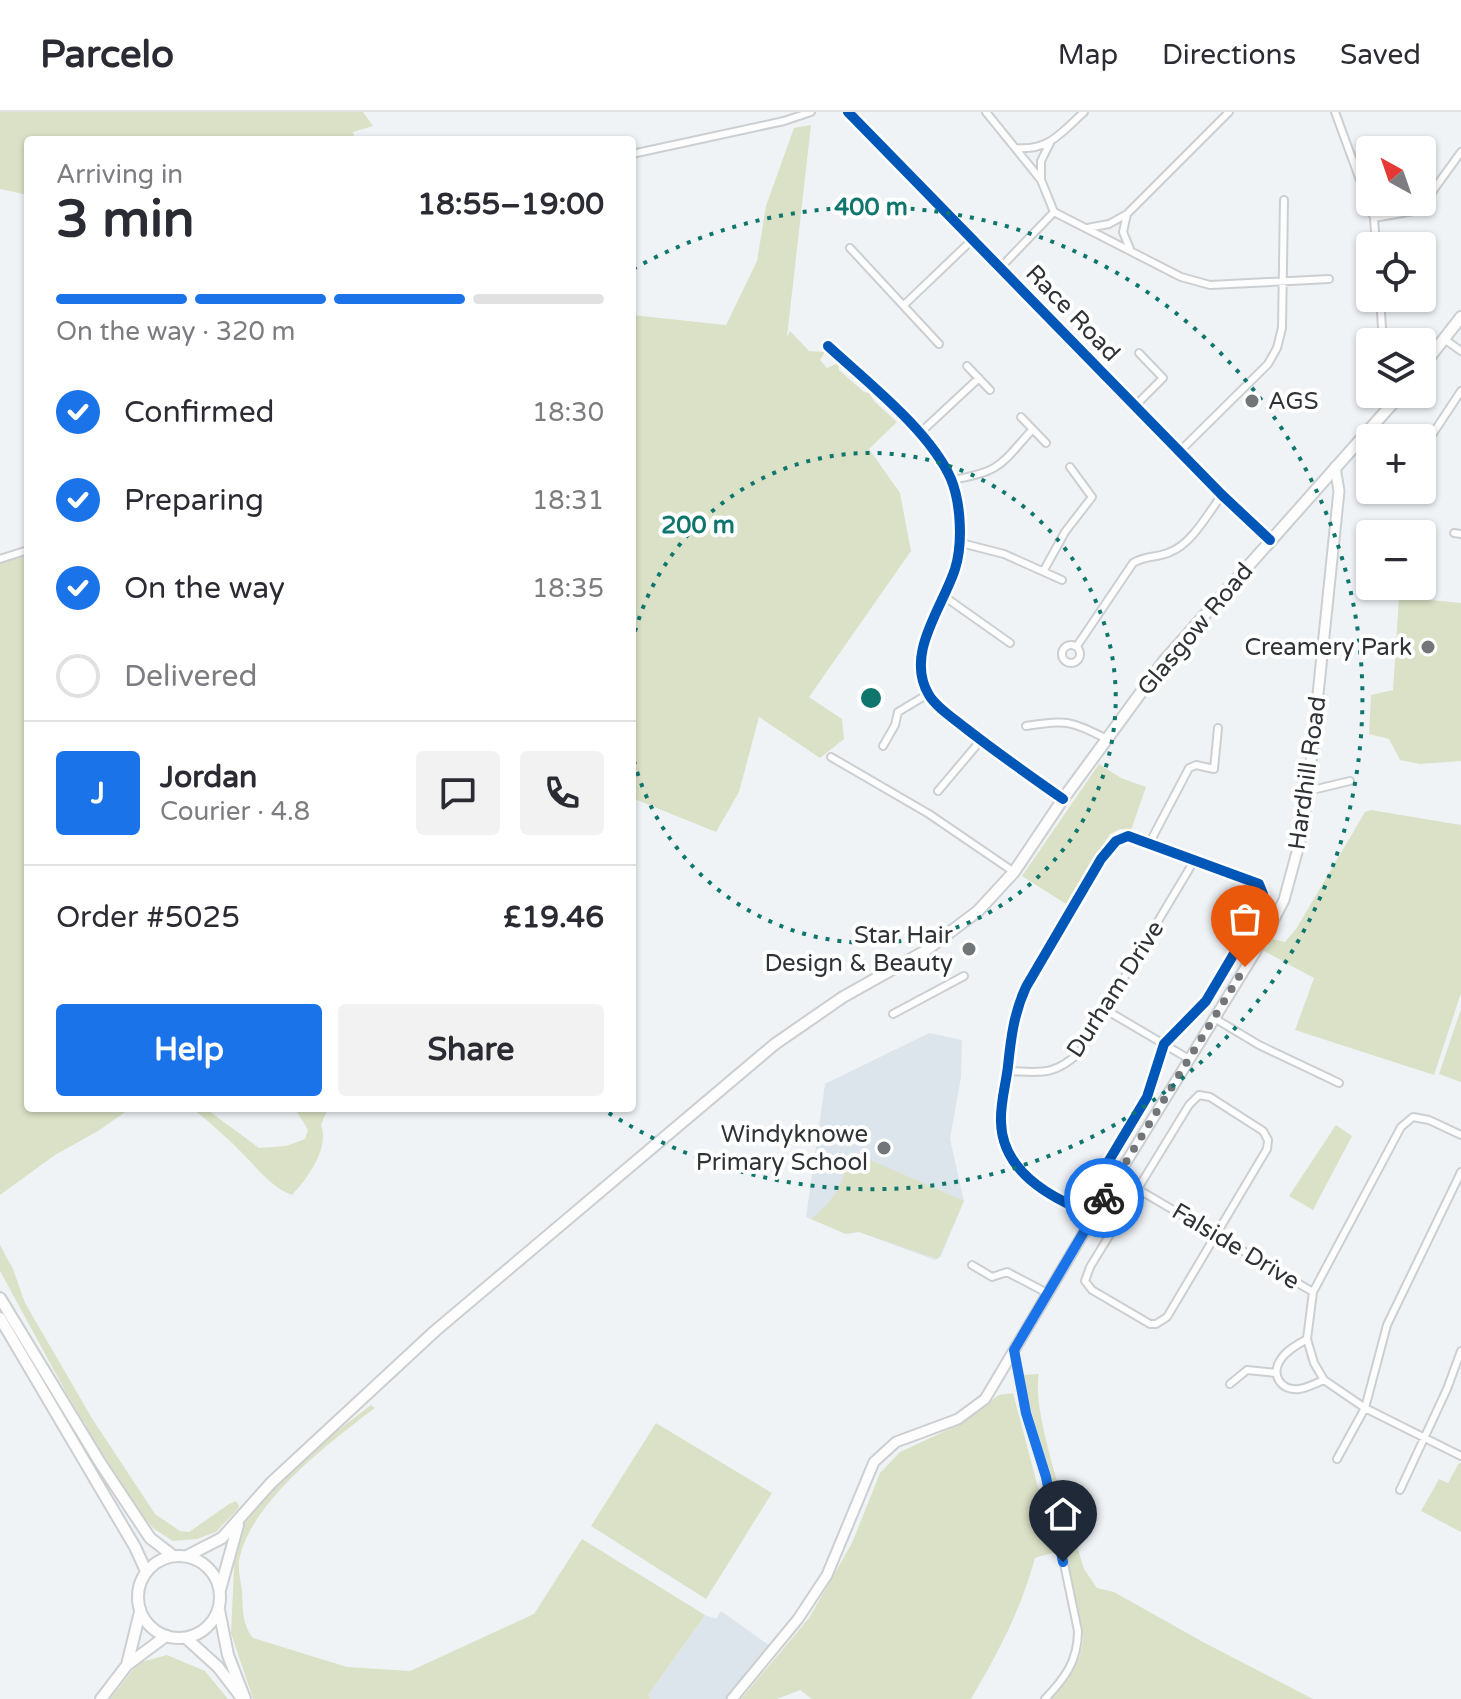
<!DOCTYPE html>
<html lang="en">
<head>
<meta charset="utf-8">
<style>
	body { margin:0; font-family:"Varela Round",sans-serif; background:#f2f2f3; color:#2b2b33; height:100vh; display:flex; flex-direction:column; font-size:30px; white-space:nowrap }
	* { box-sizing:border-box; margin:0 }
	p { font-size:26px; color:#7c7c81 }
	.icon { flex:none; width:44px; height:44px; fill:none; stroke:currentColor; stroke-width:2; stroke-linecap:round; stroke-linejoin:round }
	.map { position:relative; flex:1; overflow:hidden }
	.drawer { position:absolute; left:24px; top:24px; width:612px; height:976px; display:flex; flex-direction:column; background:#fff; border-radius:8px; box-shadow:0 2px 6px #0004 }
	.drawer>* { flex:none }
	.needle { width:52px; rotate:320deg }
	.fabs { position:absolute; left:1356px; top:24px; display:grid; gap:16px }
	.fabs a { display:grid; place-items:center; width:80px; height:80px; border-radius:8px; background:#fff; box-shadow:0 2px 6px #0004; font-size:40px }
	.pin { position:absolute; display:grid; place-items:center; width:68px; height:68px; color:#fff; margin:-82px -34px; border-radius:50% 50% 50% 0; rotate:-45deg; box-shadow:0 0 8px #0007 }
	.pin .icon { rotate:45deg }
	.courier { position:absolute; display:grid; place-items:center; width:80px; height:80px; margin:-40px; border:6px solid #1a73e8; border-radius:50%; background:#fff; color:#222; box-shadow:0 2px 10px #0007 }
	.overview em { font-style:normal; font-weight:700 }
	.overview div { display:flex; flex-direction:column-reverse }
	.overview { display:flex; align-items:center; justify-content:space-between; height:136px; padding:0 32px }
	h1 { font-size:52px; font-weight:700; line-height:60px }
	.bar { display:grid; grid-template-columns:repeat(4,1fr); gap:12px 8px; align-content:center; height:96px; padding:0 32px }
	.bar i { height:10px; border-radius:6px; background:#e1e1e2 }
	.bar .active { background:#1a73e8 }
	.bar p { grid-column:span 4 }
	.line { display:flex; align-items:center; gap:20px; padding:0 32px; border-top:2px solid #e1e1e2 }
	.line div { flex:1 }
	.round { display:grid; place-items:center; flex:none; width:84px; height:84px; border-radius:8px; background:#f2f2f3 }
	ol { padding:0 32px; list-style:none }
	li { display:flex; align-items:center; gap:24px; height:88px }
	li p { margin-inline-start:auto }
	li .icon { padding:8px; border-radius:50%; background:#1a73e8; color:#fff; stroke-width:4 }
	li:last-child { color:#7c7c81 }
	li i { width:44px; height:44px; border:4px solid #e1e1e2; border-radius:50% }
	.primary-button { display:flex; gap:16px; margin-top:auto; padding:16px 32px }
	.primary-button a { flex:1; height:92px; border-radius:8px; background:#1a73e8; color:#fff; font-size:32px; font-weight:700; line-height:92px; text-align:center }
	.primary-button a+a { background:#f2f2f3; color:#2b2b33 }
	header { display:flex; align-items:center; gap:48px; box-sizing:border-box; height:112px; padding:0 40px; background:#fff; border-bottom:2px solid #e1e1e2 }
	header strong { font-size:38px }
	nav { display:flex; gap:44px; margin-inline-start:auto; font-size:28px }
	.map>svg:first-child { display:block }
	.built { fill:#dce5eb }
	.green { fill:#dbe1c6 }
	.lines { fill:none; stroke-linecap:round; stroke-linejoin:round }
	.street-casing { stroke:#cccfd1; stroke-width:10 }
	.secondary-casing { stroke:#cccfd1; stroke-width:13 }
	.primary-casing { stroke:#cccfd1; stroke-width:14 }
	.street { stroke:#fdfdfe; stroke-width:6 }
	.secondary { stroke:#fdfdfe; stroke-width:9 }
	.primary { stroke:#fdfdfe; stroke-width:10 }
	.cycleway-casing { stroke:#fff; stroke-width:15 }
	.cycleway { stroke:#0057b8; stroke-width:10 }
	.done { stroke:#737679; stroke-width:8; stroke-dasharray:0 14.4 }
	.route { stroke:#1a73e8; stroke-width:10 }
	.ring { fill:none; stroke:#0f766e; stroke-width:4; stroke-dasharray:4 8 }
	.poi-dot { fill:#737679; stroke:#fff; stroke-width:3 }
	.labels { text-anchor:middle; stroke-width:8; stroke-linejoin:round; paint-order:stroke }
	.street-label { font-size:24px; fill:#303335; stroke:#fff }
	.poi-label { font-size:24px; fill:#303335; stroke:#fff; text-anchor:end }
	.centre { fill:#0f766e; stroke:#fff; stroke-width:4 }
	.ring-label { font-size:24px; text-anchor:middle; font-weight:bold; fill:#0f766e; stroke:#fff; stroke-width:8; stroke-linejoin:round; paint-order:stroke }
</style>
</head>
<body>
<header>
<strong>Parcelo</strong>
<nav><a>Map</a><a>Directions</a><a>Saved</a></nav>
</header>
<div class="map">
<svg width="1461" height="1587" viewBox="0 0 1461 1587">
	<rect width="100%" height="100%" fill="#f0f3f6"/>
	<!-- built -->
	<path class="built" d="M929,921L962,928L961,965L950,1027L964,1089L941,1144L935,1148L859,1120L846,1122L806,1105L825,972Z
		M721,1499L770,1534L726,1587H651L648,1583L705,1503L716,1507Z"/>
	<!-- green -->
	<path class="green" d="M0,0H363L373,14L353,20L355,28H28V83L0,77Z
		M811,13L787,225L790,219L809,239L825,240L820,248L827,256L838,251L839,258L864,280L869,281L875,290L897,310L869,337L900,381L911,439L809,585L842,607L844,627L820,646L759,605L739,680L716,720L632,686V203L726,213L757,149L766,94L794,16Z
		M28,444V996H131L98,1019L55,1043L0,1083V450Z
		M1399,485L1461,491V649L1420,652L1400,648L1389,627L1369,622L1371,583L1393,578Z
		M1099,652L1121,666L1146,675L1131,718L1120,717L1110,722L1066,792L1022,764Z
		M1371,698L1461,713V881L1434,963L1295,918L1314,866L1264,839L1272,827L1285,830L1296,817L1365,700Z
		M1461,897V970L1439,962Z
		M192,996H205L259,1036L286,1034L305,1027L308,1018L295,996H328L321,1013C330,1036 307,1067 292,1083C271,1075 259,1058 244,1043C228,1026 210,1011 192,996Z
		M1336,1013L1352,1024L1313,1098L1289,1084Z
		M861,1044L964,1089L938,1147L859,1120L846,1122L811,1107C831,1092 844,1073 847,1047Z
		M0,1133L13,1157L25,1191L93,1308L155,1402L180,1419L189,1420L229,1392L236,1389L239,1394L238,1397L216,1420L197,1427L173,1429L154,1417L137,1398L68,1284L0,1159Z
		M1039,1262C1030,1299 1072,1414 1084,1457L1097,1476L1114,1480L1203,1530L1313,1587H1051C1068,1568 1081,1552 1083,1527L1052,1372L1021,1263Z
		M1013,1281L1055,1440L1035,1446C1020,1500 999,1539 971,1587H812L800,1578L777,1587H741L809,1506L852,1431L880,1361L900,1340L956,1314L999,1283Z
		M371,1293L375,1296C331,1329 249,1391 239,1449C238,1458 241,1470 242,1479C243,1497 242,1512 253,1526L347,1555L410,1559L534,1502L582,1427L705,1503L648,1583L651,1587H253L231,1521L235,1436L242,1413L258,1392L328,1326Z
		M656,1311L772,1381L706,1487L591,1414Z
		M1459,1351H1461V1420L1421,1399L1439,1367L1448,1371Z
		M167,1543L205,1559L228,1587H110L138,1551Z"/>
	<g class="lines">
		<defs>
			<path id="street" d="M986,0L1041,68L1054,100L1181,165L1210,173L1329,167
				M1335,0L1374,106L1376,134
				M1016,36C1049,39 1061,21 1084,0
				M632,42L784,9L811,0
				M1041,68V49L1050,31
				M1127,102L1123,120L1130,137
				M1374,106L1419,98L1461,40
				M1087,116L1109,112L1127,102L1229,0
				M850,136L939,232
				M1001,155L1054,100
				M1380,186L1383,230
				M904,193L972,128
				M1444,227L1461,239
				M828,234C867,270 930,319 951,367C961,391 963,432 955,457C943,495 904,542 929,583C936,595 953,606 964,615C996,640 1030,664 1063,687
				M967,254L990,278
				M1135,294L1163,266L1139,241
				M1021,305L1046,331
				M921,320L979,266
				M1422,338L1461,279
				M1179,340L1268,252L1277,236L1282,216L1284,88
				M951,368C1001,360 1000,353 1032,318
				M1422,377L1423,378
				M1393,386L1395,378
				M1454,421L1461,422
				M961,431L1004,442L1062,468
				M0,447L28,438
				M1044,458L1065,420L1092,385L1070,355
				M945,485L1010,531
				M1062 542a9 9 0 1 1 18 0a9 9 0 1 1-18 0Z
				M1077,534L1133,451C1145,443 1158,446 1170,440C1192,432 1208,401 1222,383
				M1026,614C1067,607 1070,609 1107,627
				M883,634L895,613L898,600L928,582
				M831,645L929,702L1014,760
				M938,679L981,628
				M1308,679L1350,669
				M1128,724L1259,772L1263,782L1261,796L1206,889L1164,932L1147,985L1083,1092L1075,1095C1039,1079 1002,1053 1001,1010C1000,992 1006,972 1008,954C1011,925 1014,901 1026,875L1101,747L1116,729Z
				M1149,732L1189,656L1196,653L1214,657L1218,616
				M1106,898L1189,947
				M893,902L964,864
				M1214,906L1259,933L1339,971
				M1007,959C1040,960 1052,965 1079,941L1194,749
				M1199,983L1210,985L1263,1019L1268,1028L1267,1037L1167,1205L1156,1212H1150L1092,1178L1085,1169L1090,1155L1189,993Z
				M1461,1023L1429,1008L1413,1005L1401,1015L1313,1180L1307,1227L1314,1251L1324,1268L1365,1296L1461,1344
				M1117,1065L1313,1180
				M972,1153L992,1165L1007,1160L1047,1181
				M1307,1227C1298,1232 1287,1238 1281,1247C1270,1263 1281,1279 1299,1277C1307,1276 1316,1271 1324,1268
				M1014,1238L1026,1301L1046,1365L1078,1519C1078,1549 1065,1566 1045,1587
				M1230,1272L1247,1258L1276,1261
				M1337,1347L1365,1296L1387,1213L1461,1060
				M1400,1378L1447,1277L1461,1239"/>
			<path id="secondary" d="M848,0L1222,383L1270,428
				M732,1587L798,1507L827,1463L874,1350L896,1330L958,1307L985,1287L1117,1065L1267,821L1284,788L1300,729L1308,679L1339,379L1335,355"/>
			<path id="primary" d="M1422,255L1461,205
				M0,1186L101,1352L150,1426L172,1443
				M0,1206L135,1435L146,1459
				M138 1485a41 41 0 1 1 82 0a41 41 0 1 1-82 0Z
				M187,1444L222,1426L271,1371L435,1219L775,932L843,885L925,839L978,799L1014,760L1063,687L1164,549L1401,282
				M220,1478L238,1413
				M219,1498L228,1543L245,1587
				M186,1526L218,1555L241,1585
				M127,1553L140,1500
				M101,1587L127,1553L166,1524"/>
		</defs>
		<!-- street casing -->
		<use href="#street" class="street-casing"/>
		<!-- secondary casing -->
		<use href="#secondary" class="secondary-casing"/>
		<!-- primary casing -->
		<use href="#primary" class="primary-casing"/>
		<!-- street -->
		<use href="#street" class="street"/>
		<!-- secondary -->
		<use href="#secondary" class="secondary"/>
		<!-- primary -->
		<use href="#primary" class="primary"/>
		<defs>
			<path id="cycleway" d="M848,0L1222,383L1270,428
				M828,234C867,270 930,319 951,367C961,391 963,432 955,457C943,495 904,542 929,583C936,595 953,606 964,615C996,640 1030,664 1063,687
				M1128,724L1259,772L1263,782L1261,796L1206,889L1164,932L1147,985L1083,1092L1075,1095C1039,1079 1002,1053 1001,1010C1000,992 1006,972 1008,954C1011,925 1014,901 1026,875L1101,747L1116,729Z"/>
		</defs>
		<!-- cycleway casing -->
		<use href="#cycleway" class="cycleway-casing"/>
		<!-- cycleway -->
		<use href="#cycleway" class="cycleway"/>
	</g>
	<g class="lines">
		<!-- done -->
		<path class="done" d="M1104,1086L1245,855"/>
		<!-- route -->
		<path class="route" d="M1063,1450L1046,1365L1026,1301L1014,1238L1104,1086"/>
	</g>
	<!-- distance rings -->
	<g class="ring">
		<path d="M632 531A245 245 0 1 1 632 641"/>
		<path d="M633 157A491 491 0 1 1 604 998"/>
	</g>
	<!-- markers -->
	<g class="poi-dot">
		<circle cx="1252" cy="289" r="8"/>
		<circle cx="1428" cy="535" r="8"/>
		<circle cx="969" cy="837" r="8"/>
		<circle cx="884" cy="1036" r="8"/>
	</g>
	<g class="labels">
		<!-- street labels -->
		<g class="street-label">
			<text transform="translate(1073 201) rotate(46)" y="8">Race Road</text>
			<text transform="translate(1195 517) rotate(-50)" y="8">Glasgow Road</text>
			<text transform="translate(1307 661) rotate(-82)" y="8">Hardhill Road</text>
			<text transform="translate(1115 877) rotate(-57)" y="8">Durham Drive</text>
			<text transform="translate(1236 1134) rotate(31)" y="8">Falside Drive</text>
		</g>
		<!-- poi labels -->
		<g class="poi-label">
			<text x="1268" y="297" text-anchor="start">AGS</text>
			<text x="1412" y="543">Creamery Park</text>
			<text x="953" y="831">Star Hair<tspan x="953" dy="28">Design &amp; Beauty</tspan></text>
			<text x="868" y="1030">Windyknowe<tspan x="868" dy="28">Primary School</tspan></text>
		</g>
	</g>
	<circle cx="871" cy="586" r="12" class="centre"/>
	<g class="ring-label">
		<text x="871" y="103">400 m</text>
		<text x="698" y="421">200 m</text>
	</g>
</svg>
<div class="fabs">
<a><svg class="needle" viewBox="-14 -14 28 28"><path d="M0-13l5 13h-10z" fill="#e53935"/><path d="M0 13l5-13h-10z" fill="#7c7c81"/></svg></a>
<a><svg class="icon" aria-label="locate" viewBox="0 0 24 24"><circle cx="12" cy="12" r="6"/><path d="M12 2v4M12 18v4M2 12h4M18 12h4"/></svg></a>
<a><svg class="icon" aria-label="layers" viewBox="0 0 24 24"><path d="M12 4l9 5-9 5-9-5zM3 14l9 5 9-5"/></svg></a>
<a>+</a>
<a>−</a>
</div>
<div class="pin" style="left:1245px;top:855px;background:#ea580c"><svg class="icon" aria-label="bag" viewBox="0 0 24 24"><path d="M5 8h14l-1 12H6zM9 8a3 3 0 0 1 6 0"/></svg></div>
<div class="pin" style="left:1063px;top:1450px;background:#1f2937"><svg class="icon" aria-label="home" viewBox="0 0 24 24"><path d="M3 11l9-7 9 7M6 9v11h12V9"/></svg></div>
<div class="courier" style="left:1104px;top:1086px"><svg class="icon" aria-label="bike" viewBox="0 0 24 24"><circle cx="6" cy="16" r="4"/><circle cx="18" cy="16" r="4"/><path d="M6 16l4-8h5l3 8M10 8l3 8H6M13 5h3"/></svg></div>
<section class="drawer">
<div class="overview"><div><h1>3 min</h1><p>Arriving in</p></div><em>18:55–19:00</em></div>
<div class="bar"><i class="active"></i><i class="active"></i><i class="active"></i><i></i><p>On the way · 320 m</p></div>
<ol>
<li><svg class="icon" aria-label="check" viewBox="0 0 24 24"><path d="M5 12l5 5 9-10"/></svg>Confirmed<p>18:30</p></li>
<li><svg class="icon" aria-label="check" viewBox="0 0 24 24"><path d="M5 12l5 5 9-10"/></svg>Preparing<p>18:31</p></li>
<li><svg class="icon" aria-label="check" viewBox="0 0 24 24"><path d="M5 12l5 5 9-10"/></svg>On the way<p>18:35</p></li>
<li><i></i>Delivered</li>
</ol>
<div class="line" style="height:144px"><b class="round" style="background:#1a73e8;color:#fff">J</b><div><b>Jordan</b><p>Courier · 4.8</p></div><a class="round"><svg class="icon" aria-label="chat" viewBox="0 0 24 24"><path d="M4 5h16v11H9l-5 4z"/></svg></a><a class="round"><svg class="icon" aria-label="phone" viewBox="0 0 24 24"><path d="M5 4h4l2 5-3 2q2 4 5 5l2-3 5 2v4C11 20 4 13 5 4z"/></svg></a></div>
<div class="line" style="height:104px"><div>Order #5025</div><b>£19.46</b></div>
<div class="primary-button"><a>Help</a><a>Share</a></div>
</section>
</div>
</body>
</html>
